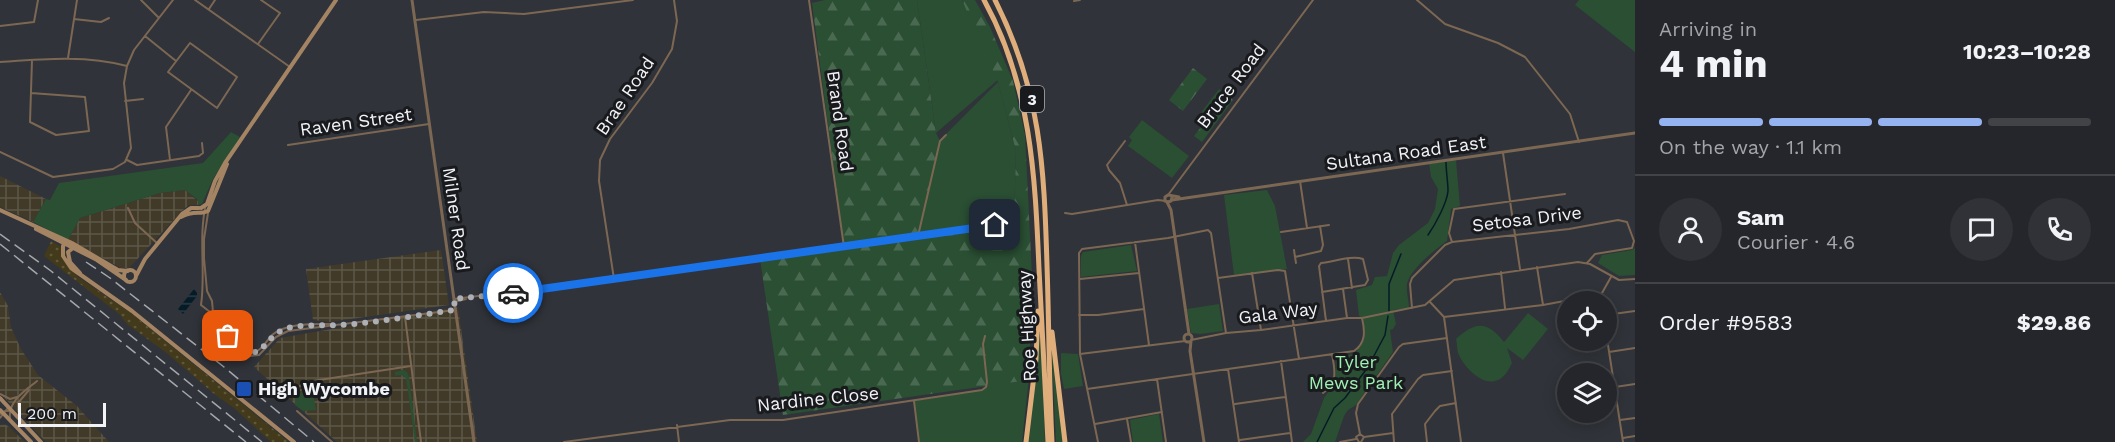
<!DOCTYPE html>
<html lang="en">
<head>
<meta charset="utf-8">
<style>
	body { margin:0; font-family:"Work Sans",sans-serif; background:#303237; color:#f1f3f6; height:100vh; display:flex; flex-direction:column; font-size:22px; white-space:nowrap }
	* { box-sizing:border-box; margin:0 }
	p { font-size:20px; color:#a3a5a9 }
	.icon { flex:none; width:33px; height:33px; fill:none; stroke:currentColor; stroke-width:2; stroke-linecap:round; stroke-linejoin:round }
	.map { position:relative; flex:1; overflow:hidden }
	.side { display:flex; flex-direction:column; background:#24262b; width:480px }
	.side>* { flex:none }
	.buttons { position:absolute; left:1557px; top:291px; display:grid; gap:12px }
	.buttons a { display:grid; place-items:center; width:60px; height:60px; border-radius:50%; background:#24262b; box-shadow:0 3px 15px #0003,0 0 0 2px #414347; font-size:30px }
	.scale { position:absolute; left:18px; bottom:15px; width:88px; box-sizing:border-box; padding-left:6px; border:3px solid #f1f3f7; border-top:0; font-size:16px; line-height:21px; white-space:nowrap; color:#f1f3f7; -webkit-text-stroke:4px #191a1d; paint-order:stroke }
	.pin { position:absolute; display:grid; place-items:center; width:51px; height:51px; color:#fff; margin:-26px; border-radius:12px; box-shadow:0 3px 9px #0006 }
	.courier { position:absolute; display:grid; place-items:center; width:60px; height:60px; margin:-30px; border:4px solid #1a73e8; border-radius:50%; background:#fff; color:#222; box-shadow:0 2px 8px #0007 }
	.headline em { font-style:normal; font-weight:700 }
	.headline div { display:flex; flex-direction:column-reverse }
	.headline { display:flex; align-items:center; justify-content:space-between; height:102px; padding:0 24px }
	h1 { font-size:39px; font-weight:700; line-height:45px }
	.bar { display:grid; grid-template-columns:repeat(4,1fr); gap:9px 6px; align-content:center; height:72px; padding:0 24px }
	.bar i { height:8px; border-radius:4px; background:#414347 }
	.bar .active { background:#95b2f1 }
	.bar p { grid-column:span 4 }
	.line { display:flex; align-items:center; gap:15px; padding:0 24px; border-top:2px solid #414347 }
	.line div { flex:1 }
	.round { display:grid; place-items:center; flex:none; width:63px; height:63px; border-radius:32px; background:#303237 }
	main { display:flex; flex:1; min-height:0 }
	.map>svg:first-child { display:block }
	.industrial { fill:url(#industrial-grid) }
	.green { fill:#2a4f33 }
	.forest { fill:url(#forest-firs) }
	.sand { fill:url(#sand-dots) }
	.water { fill:url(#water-rules) }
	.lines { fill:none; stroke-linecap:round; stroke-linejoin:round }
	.stream { stroke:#051c27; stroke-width:1.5 }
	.minor { stroke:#7c6753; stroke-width:2 }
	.tertiary { stroke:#7c6753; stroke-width:3 }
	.secondary { stroke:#a48463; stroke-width:4 }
	.motorway { stroke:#e0ae7b; stroke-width:5 }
	.rail { stroke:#a5a7ac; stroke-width:1.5; stroke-dasharray:12 6; stroke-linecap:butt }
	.done { stroke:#adb0b4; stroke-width:6; stroke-dasharray:0 10.8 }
	.route { stroke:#1a73e8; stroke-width:8 }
	.transit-dot { fill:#1a4fb4; stroke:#191a1d; stroke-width:2 }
	.labels { text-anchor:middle; stroke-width:6; stroke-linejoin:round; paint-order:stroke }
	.shield { fill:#191a1d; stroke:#b0b2b6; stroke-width:1.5 }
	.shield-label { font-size:16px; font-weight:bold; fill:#f1f3f7 }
	.street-label { font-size:18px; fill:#f1f3f7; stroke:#191a1d }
	.park-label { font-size:18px; fill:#9ef1b2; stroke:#191a1d }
	.poi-label { font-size:18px; font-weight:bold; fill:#f1f3f7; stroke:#191a1d; text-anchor:start }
</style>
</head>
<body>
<main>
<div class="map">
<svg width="1635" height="442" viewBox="0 0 1635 442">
	<defs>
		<pattern id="industrial-grid" width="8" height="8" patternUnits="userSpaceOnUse" patternTransform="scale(1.5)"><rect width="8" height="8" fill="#413a28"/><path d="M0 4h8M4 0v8" fill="none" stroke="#5d5748"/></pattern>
		<pattern id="forest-firs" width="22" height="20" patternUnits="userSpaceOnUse" patternTransform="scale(1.5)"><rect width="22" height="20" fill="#2a4f33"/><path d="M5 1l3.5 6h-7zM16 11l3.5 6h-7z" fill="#496951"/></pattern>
		<pattern id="sand-dots" width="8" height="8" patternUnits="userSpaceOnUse" patternTransform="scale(1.5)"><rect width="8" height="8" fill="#423a1a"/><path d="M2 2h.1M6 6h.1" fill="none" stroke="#5e573c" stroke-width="1.8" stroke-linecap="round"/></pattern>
		<pattern id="water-rules" width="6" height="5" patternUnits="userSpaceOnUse" patternTransform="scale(1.5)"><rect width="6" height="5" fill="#051c27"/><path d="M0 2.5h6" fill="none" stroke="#2a3d47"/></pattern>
	</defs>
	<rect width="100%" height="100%" fill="#303339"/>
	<!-- industrial -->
	<path class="industrial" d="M0,176L46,199L33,222L0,207Z
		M185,190L198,201V205H189L184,209L129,268H121L68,240L80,218L160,193Z
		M441,250L449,305L330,322L313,320L306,269Z
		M0,292L8,306L11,327L21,349L38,375L77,406L109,442H46L0,393Z
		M458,307L477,442H337L254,367L280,338Z
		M4,424L8,426L25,442H0V425Z"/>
	<!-- green -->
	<path class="green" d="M917,0H962L999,79L936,133Z
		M1579,0H1635V52L1575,5Z
		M998,82L1016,151L1014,223L918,236L941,139Z
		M1142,120L1189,156L1172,178L1128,146L1132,140L1129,137Z
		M231,132L240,137L213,179L202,204L198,205V200L185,190L160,193L80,218L68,240L33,222L46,199L50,200L59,183L203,163Z
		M1456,160L1460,206L1451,209L1447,241C1436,249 1410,269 1407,284C1406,292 1409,300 1409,308L1393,310L1396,324L1393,329L1390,330L1393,352L1356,405L1348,410L1344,416L1335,442H1303L1311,434L1324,398L1335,383L1336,358L1356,353L1365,334L1362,318L1359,316L1356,290L1372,285L1375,277L1387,276L1393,253L1399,245L1428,223L1435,209L1438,189L1431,177L1429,164Z
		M1267,190L1275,206L1287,269L1234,275L1224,195Z
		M1131,245L1137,271L1081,277V256L1083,252Z
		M1635,248V275L1619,276L1598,263L1602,255L1632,250Z
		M1219,304L1223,331L1200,334L1191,333L1187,309Z
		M1040,310L1045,442H1028Z
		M1528,313L1548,329L1523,360L1507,348L1512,363C1508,371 1504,379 1495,381C1481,385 1463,366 1458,353C1457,349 1457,343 1456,339C1476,321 1487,321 1504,342Z
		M1050,320L1063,442H1056Z
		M1061,353L1078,354L1083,386L1064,389L1061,374Z
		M403,370L407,372L409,377L417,442H415L406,378L401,375L395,376V372Z
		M1029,377L1022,442H919L914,401L982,390L987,385Z
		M307,387H312L316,410L303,411L295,405V398Z
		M1159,414L1163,442H1133L1130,420Z"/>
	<!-- forest -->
	<path class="forest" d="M825,0H917L936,133L940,141L918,236L1014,223L1016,151L998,82L962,0H975L990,27L1013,81L1025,135L1032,275L1029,380L783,415L760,259L844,246L812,3Z
		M1193,68L1207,79L1183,111L1169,100Z
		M1219,89L1233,100L1202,142L1194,136L1201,127L1194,122Z"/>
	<!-- sand -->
	<path class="sand" d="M51,241L65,249L67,262L78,277L131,313L289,442H271L234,408L213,393L168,354L127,324L119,314L44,256Z"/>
	<!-- water -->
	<path class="water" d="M194,289L197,293V296L183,314L178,309Z"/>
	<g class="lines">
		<!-- stream -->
		<path class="stream" d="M1428,235C1435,225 1447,203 1448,191C1448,182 1446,171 1446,162
			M1389,311V284L1401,254
			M1317,442L1334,408L1345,398L1368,367L1385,335L1388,316"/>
		<!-- minor -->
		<path class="minor" d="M141,0L158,17
			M195,0L290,67
			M809,0L844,247
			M1417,0L1445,24L1498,43L1525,57L1570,114L1579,142
			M1074,1L1080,0
			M209,9L215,0
			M74,19L101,22L109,18
			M416,20L484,12L524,14L633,0
			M0,26L34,22L38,0
			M145,36L176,61
			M190,43L237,77L217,108L168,72Z
			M258,44L280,13L261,0
			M68,58L77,0
			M0,62C43,59 85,55 127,66
			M31,93L85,97L89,131L56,135L30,122L32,60
			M125,101L143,99
			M1125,141L1107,165L1109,170L1120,183L1127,205
			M288,145L429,124
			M0,152L53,177L113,169L125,162L131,148L124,83L127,66L134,50L173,0
			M1503,153L1520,269
			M127,160L137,165L199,156L203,153L202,143
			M170,160L166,127L191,90
			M1300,181L1307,228
			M1168,195L1313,0
			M206,204C198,238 206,272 201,305L210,312L223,335L250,356L259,355L276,337L288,331L455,310
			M128,208L135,223L158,244
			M208,213L204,239V258L207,291L212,301L213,312L228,336L248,351L255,352C263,349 266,341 272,335C286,323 313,324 330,324
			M1065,213L1072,214L1158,200L1166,201
			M1281,232L1329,225
			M918,236L940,141L946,135
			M1135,242L1149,345
			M1452,242L1449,233L1454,209L1565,194
			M1294,250L1295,257L1321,251L1323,245L1320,226
			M1295,257L1296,263
			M1348,259L1352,288
			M1537,267L1543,305
			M1501,272L1505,308
			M1252,273L1261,330
			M1218,278L1278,270L1285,271L1299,359
			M614,279L599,181L600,160L610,139L652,83L672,49L677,21L674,0
			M1080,279L1139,273
			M1343,289L1347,318
			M1322,292L1365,285L1368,280L1363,259C1351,255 1334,262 1321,263L1319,266L1326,321
			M454,299L614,279L1014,223
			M454,302L466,299
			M1430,302L1444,317
			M1602,302V293L1611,277
			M1412,308L1410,284L1412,278L1445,245L1452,242L1569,229L1618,220L1627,222L1634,241L1632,248L1595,254L1587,263
			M1079,315H1098L1144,309
			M1606,315L1635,311
			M405,317L421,442
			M1606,332L1623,442
			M1191,340L1226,333L1261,330L1347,318H1362L1425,305L1454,280L1578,262L1590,264L1619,280L1635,279
			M1609,352L1635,348
			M1080,354L1185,341
			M1281,361L1292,442
			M1228,369L1239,442
			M1157,379L1166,442
			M1615,387L1635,384
			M291,389L294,392L302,384L306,382L411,366
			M1087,389L1354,351C1366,343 1365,331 1362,318
			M1323,393C1338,383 1335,370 1332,354
			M0,394L10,399L17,397
			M914,401L919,442
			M1235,404L1285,397
			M297,411L332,442
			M0,414L5,411H11
			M19,416L18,403L29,390
			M0,418L7,409
			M10,418C8,401 25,391 37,381
			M1127,419L1131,442
			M1620,420L1635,418
			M1095,424L1162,412
			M677,425L679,442
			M1360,434L1356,413L1358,404L1399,347L1403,344L1447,338
			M1364,437L1393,433
			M1623,438L1635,436
			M1240,440L1290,433
			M564,442L730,420H783L982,390L986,387L987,382L983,344L985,336
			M1098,442L1080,354L1079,253L1082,249L1168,238L1208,230L1211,233L1226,333
			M1340,442L1356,439
			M1359,442L1356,437L1360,434L1364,437L1361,442
			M1394,442L1392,414L1418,379L1423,375L1452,371
			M1427,442L1425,424L1435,411L1440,406L1456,403
			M1461,442L1444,317L1543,305L1602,294"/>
		<!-- tertiary -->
		<path class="tertiary" d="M412,0L474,442
			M1172,197L1171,201L1168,202L1165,201V197L1168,195L1179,197
			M1172,200L1635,133
			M1167,202L1171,210L1189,334
			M1184 338a4 4 0 1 1 8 0a4 4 0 1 1-8 0Z
			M1191,341L1190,351L1204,442"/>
		<!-- secondary -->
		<path class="secondary" d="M201,208L207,204L215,181L225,163L336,0
			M0,210L72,243L118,270L128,271
			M181,217C194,210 200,215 208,211L227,164
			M36,229L97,260L126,280
			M70,242H66L63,246V256L71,268L132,311L294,442
			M73,248L68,252L70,262L80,273
			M124 276a6 6 0 1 1 12 0a6 6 0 1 1-12 0Z
			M136,276L145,259L182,214L191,208H199
			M0,398L41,442
			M0,410L31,442"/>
		<!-- motorway -->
		<path class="motorway" d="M984,0C1031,85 1035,174 1039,269C1042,327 1045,384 1048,442
			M995,0C1041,91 1044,166 1047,265C1049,324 1049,383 1052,442
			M1052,332L1065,442
			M1026,442L1036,359L1038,311"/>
		<!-- rail -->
		<path class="rail" d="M0,234L51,271L262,442
			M0,244L246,442
			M86,262L110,278L224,367L314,442"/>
	</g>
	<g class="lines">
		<!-- done -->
		<path class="done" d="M228,336C234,341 246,354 255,352C265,350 271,332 288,328C305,324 322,326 339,325C377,323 417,315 455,310L454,299L513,293"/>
		<!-- route -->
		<path class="route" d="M513,293L995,225"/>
	</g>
	<!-- markers -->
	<rect class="transit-dot" x="236" y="381" width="16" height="16" rx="3"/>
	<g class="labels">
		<!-- shield labels -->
		<rect class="shield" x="1020" y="86" width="24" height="26" rx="4.5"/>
		<g class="shield-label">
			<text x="1032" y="105">3</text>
		</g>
		<!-- street labels -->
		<g class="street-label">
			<text transform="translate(1231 86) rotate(-53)" y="6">Bruce Road</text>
			<text transform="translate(625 96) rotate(-56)" y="6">Brae Road</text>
			<text transform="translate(840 121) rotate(82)" y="6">Brand Road</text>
			<text transform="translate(356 122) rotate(-8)" y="6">Raven Street</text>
			<text transform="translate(1406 153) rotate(-8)" y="6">Sultana Road East</text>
			<text transform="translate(456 219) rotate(82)" y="6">Milner Road</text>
			<text transform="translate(1527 219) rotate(-7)" y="6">Setosa Drive</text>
			<text transform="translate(1278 313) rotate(-7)" y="6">Gala Way</text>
			<text transform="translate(1027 326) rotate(-93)" y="6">Roe Highway</text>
			<text transform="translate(818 399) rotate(-6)" y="6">Nardine Close</text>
		</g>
		<!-- park labels -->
		<g class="park-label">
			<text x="1356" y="368">Tyler<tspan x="1356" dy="21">Mews Park</tspan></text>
		</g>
		<!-- poi labels -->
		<g class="poi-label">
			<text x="258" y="395">High Wycombe</text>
		</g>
	</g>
</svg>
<div class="buttons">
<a><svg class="icon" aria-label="locate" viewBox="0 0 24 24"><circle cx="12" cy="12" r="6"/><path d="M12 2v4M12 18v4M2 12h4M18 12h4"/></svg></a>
<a><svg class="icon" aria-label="layers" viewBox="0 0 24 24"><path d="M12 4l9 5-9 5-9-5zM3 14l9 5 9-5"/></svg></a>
</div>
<div class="scale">200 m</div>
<div class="pin" style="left:228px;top:336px;background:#ea580c"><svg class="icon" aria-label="bag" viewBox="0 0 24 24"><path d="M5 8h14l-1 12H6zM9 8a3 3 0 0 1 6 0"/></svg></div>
<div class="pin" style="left:995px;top:225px;background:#1f2937"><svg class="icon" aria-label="home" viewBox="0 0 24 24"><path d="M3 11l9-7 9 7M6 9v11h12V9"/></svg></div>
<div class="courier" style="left:513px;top:293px"><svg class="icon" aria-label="car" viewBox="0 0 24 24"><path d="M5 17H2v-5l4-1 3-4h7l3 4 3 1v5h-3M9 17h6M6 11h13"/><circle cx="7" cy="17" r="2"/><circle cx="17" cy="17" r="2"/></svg></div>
</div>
<section class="side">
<div class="headline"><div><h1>4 min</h1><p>Arriving in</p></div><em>10:23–10:28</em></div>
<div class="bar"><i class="active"></i><i class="active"></i><i class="active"></i><i></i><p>On the way · 1.1 km</p></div>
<div class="line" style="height:108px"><a class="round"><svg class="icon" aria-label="person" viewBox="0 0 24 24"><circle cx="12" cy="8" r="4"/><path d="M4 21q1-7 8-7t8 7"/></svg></a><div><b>Sam</b><p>Courier · 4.6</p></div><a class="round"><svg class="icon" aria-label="chat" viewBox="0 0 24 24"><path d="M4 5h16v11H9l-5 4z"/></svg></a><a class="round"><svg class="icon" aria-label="phone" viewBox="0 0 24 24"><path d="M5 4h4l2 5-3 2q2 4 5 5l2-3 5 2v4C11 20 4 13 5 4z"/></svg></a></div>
<div class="line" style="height:78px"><div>Order #9583</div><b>$29.86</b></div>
</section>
</main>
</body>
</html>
